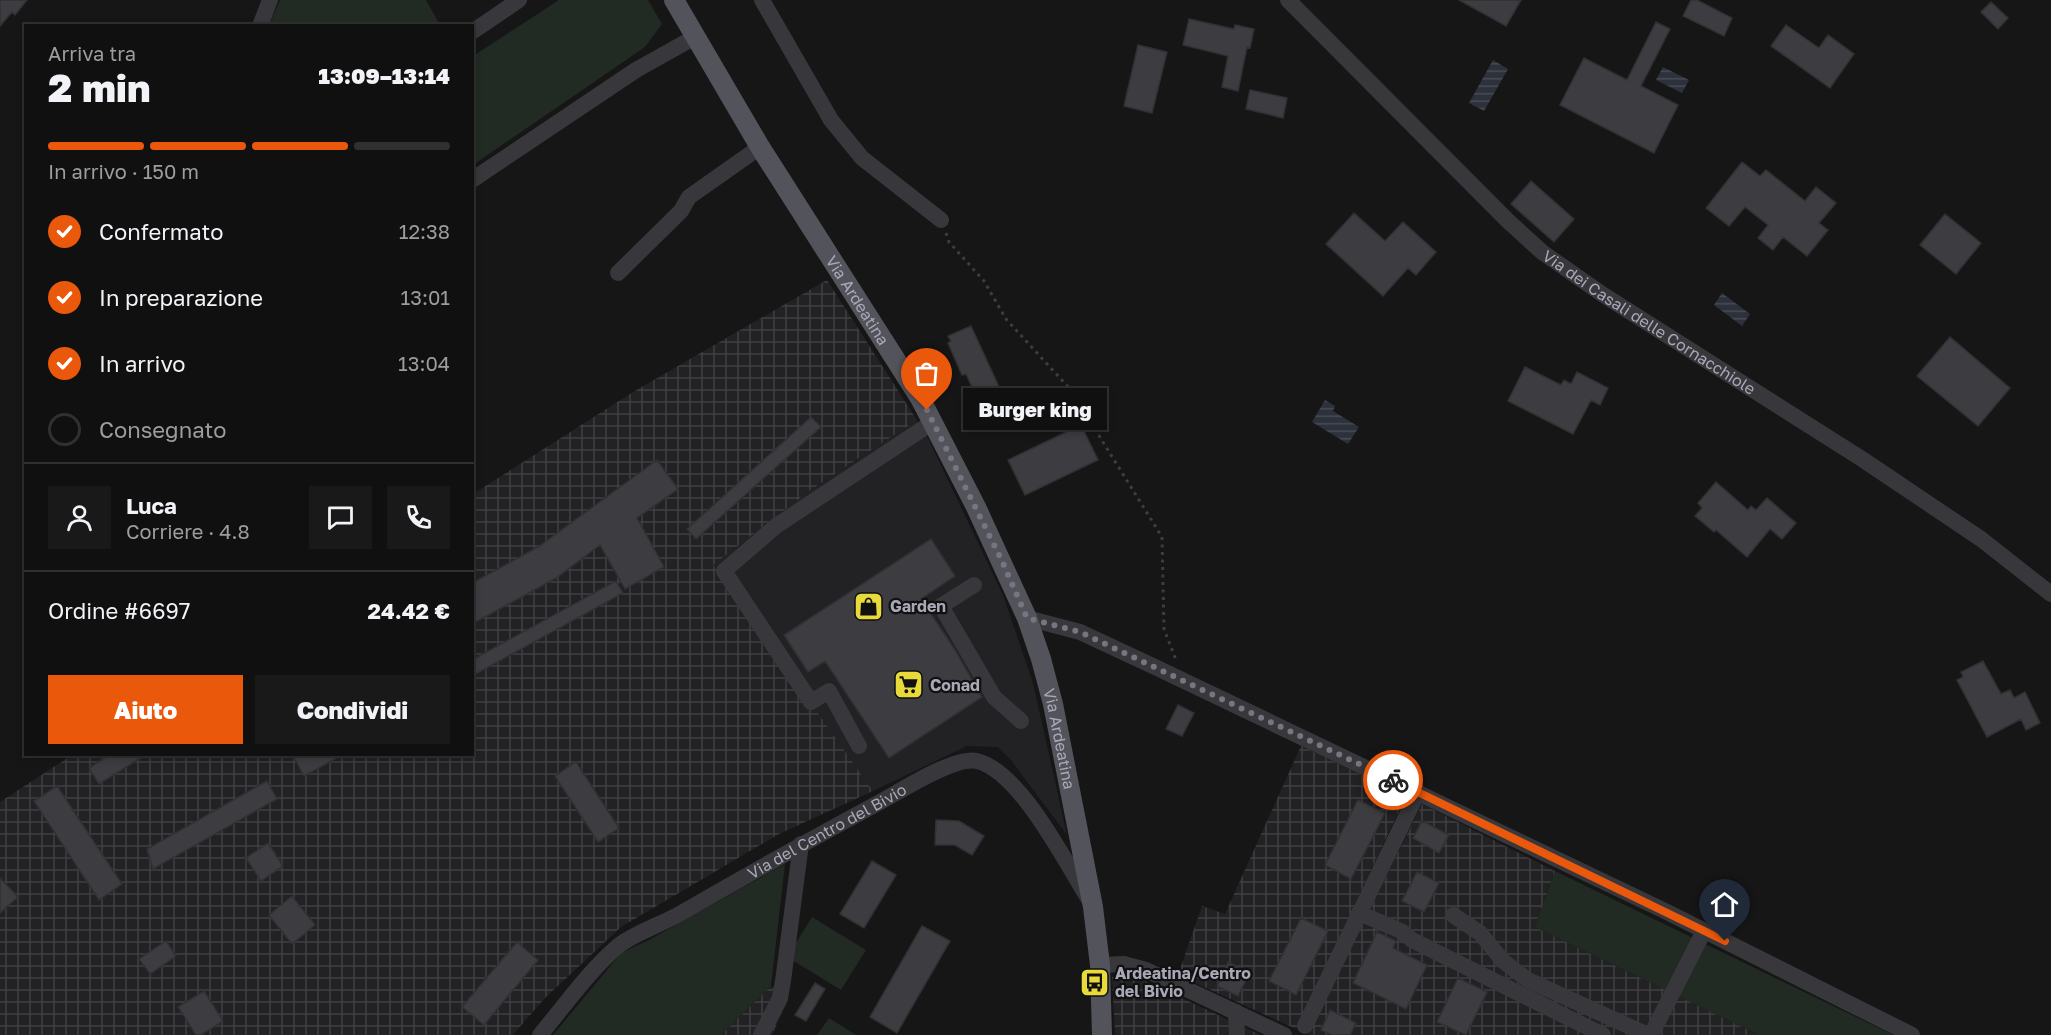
<!DOCTYPE html>
<html lang="it">
<head>
<meta charset="utf-8">
<style>
	body { margin:0; font-family:"Golos Text",sans-serif; background:#19191a; color:#f1f3f6; height:100vh; display:flex; flex-direction:column; font-size:22px; white-space:nowrap }
	* { box-sizing:border-box; margin:0 }
	p { font-size:20px; color:#9c9d9f }
	.icon { flex:none; width:33px; height:33px; fill:none; stroke:currentColor; stroke-width:2; stroke-linecap:round; stroke-linejoin:round }
	.map { position:relative; flex:1; overflow:hidden }
	.drawer { position:absolute; left:24px; top:24px; width:450px; height:732px; display:flex; flex-direction:column; background:#101011; border-radius:0px; box-shadow:0 3px 9px #0003,0 0 0 2px #303031 }
	.drawer>* { flex:none }
	.pin { position:absolute; display:grid; place-items:center; width:51px; height:51px; color:#fff; margin:-62px -26px; border-radius:50% 50% 50% 0; rotate:-45deg; box-shadow:0 0 6px #0007 }
	.pin .icon { rotate:45deg }
	.courier { position:absolute; display:grid; place-items:center; width:60px; height:60px; margin:-30px; border:4px solid #ea580c; border-radius:50%; background:#fff; color:#222; box-shadow:0 2px 8px #0007 }
	.bubble { position:absolute; height:42px; border-radius:0px; background:#101011; box-shadow:0 3px 9px #0003,0 0 0 2px #303031; font-size:20px; font-weight:800; line-height:42px; text-align:center }
	.head em { font-style:normal; font-weight:800 }
	.head div { display:flex; flex-direction:column-reverse }
	.head { display:flex; align-items:center; justify-content:space-between; height:102px; padding:0 24px }
	h1 { font-size:39px; font-weight:800; line-height:45px }
	.bar { display:grid; grid-template-columns:repeat(4,1fr); gap:9px 6px; align-content:center; height:72px; padding:0 24px }
	.bar i { height:8px; border-radius:4px; background:#303031 }
	.bar .active { background:#ea580c }
	.bar p { grid-column:span 4 }
	.line { display:flex; align-items:center; gap:15px; padding:0 24px; border-top:2px solid #303031 }
	.line div { flex:1 }
	.round { display:grid; place-items:center; flex:none; width:63px; height:63px; border-radius:0px; background:#19191a }
	ol { padding:0 24px; list-style:none }
	li { display:flex; align-items:center; gap:18px; height:66px }
	li p { margin-inline-start:auto }
	li .icon { padding:6px; border-radius:50%; background:#ea580c; color:#fff; stroke-width:4 }
	li:last-child { color:#9c9d9f }
	li i { width:33px; height:33px; border:3px solid #303031; border-radius:50% }
	.button { display:flex; gap:12px; margin-top:auto; padding:12px 24px }
	.button a { flex:1; height:69px; border-radius:0px; background:#ea580c; color:#fff; font-size:24px; font-weight:800; line-height:69px; text-align:center }
	.button a+a { background:#19191a; color:#f1f3f6 }
	.map>svg:first-child { display:block }
	.built { fill:#222224 }
	.industrial { fill:url(#industrial-grid) }
	.green { fill:#222a24 }
	.water { fill:url(#water-rules) }
	.building { fill:#3d3d41; stroke:#313033; stroke-width:1.5 }
	.lines { fill:none; stroke-linecap:round; stroke-linejoin:round }
	.path { stroke:#3d3d43; stroke-width:3; stroke-dasharray:3 4.5; stroke-linecap:butt }
	.minor { stroke:#37373c; stroke-width:16 }
	.major { stroke:#53535b; stroke-width:20 }
	.done { stroke:#75767f; stroke-width:6; stroke-dasharray:0 10.8 }
	.route { stroke:#ea580c; stroke-width:8 }
	.labels { text-anchor:middle; stroke-width:4.5; stroke-linejoin:round; paint-order:stroke }
	.street-label { font-size:16px; fill:#a8a9b7; stroke:#111112 }
	.poi-label { font-size:16px; font-weight:bold; fill:#a8a9b7; stroke:#111112; text-anchor:start }
</style>
</head>
<body>
<div class="map">
<svg width="2051" height="1035" viewBox="0 0 2051 1035">
	<defs>
		<pattern id="industrial-grid" width="8" height="8" patternUnits="userSpaceOnUse" patternTransform="scale(1.5)"><rect width="8" height="8" fill="#222224"/><path d="M0 4h8M4 0v8" fill="none" stroke="#3f3f42"/></pattern>
		<pattern id="water-rules" width="6" height="5" patternUnits="userSpaceOnUse" patternTransform="scale(1.5)"><rect width="6" height="5" fill="#2c313b"/><path d="M0 2.5h6" fill="none" stroke="#484c55"/></pattern>
	</defs>
	<rect width="100%" height="100%" fill="#161617"/>
	<!-- built -->
	<path class="built" d="M917,420L926,434L1003,595L1033,683L1067,835L1010,759L998,747L967,746L873,791L712,565L812,489Z"/>
	<!-- industrial -->
	<path class="industrial" d="M827,280L917,420L812,489L713,565L873,791L779,834L621,927L545,998L513,1035H0V802L72,755L472,754L473,494L633,392Z
		M1301,746L1406,796L1296,1029L1178,975L1202,906L1225,914Z
		M1422,804L1555,871L1535,927L1759,1035H1308Z
		M1130,974L1261,1035H1115L1112,977Z
		M771,986L789,997L772,1035H721Z"/>
	<!-- green -->
	<path class="green" d="M280,0H426L440,25H269Z
		M559,0H648L662,24L645,47L473,165V56Z
		M785,864L771,986L721,1035H553L621,953L649,940Z
		M1555,871L1893,1035H1759L1535,927Z
		M812,917L866,950L841,990L787,957Z
		M829,1018L856,1035H817Z"/>
	<!-- water -->
	<path class="water" d="M1493,60L1508,69L1484,111L1469,103Z
		M1663,67L1689,80L1682,93L1656,80Z
		M1722,293L1750,314L1742,326L1714,305Z
		M1325,400L1335,406L1333,411L1359,427L1348,444L1312,422Z"/>
	<!-- building -->
	<path class="building" d="M0,0H27L15,15L12,12L0,26Z
		M1459,0H1521L1506,26Z
		M1691,0H1697L1732,18L1724,36L1683,16Z
		M1991,2L2008,18L1998,29L1981,12Z
		M1189,19L1234,29L1235,25L1254,29L1250,48L1247,47L1238,91L1222,87L1228,56L1183,45Z
		M1656,22L1670,29L1641,86L1678,105L1654,153L1560,105L1584,58L1627,80Z
		M1786,25L1819,48L1828,35L1854,54L1830,88L1771,46Z
		M1138,45L1167,52L1152,113L1124,106Z
		M1250,90L1287,98L1283,118L1246,109Z
		M1742,162L1760,176L1766,170L1805,201L1816,187L1836,203L1819,223L1828,230L1807,256L1783,237L1773,250L1758,238L1768,225L1745,207L1729,226L1706,208Z
		M1531,181L1574,219L1554,242L1511,204Z
		M1354,213L1385,241L1403,222L1436,252L1416,275L1408,268L1383,296L1326,244Z
		M1945,214L1981,243L1956,274L1920,245Z
		M971,326L999,387L977,398L966,374L962,375L948,343L951,341L948,336Z
		M1950,337L2010,388L1978,426L1917,376Z
		M1525,367L1561,385L1564,380L1571,384L1577,372L1608,388L1600,405L1591,400L1573,434L1508,401Z
		M811,417L821,427L696,539L687,529Z
		M1081,425L1098,460L1025,495L1008,460Z
		M657,460L678,489L637,518L664,567L625,589L600,545L556,578L472,624V583L538,547Z
		M1716,482L1748,510L1751,506L1756,510L1767,498L1796,523L1782,539L1770,529L1747,557L1716,530L1714,532L1695,516L1702,508L1698,503Z
		M931,539L955,576L921,599L955,650L982,697L889,758L825,661L808,672L784,635Z
		M616,581L623,593L472,676V660Z
		M1983,661L2001,694L2010,690L2014,698L2025,692L2040,723L2026,730L2021,719L1987,737L1957,680L1963,677L1961,672Z
		M1178,705L1194,713L1182,736L1166,729Z
		M111,754H147L99,784L89,768Z
		M292,754H344L304,776Z
		M576,762L619,828L598,842L555,776Z
		M267,781L277,799L153,869L147,849Z
		M57,786L122,884L99,900L34,801Z
		M1358,800L1385,813L1351,879L1325,865Z
		M936,820L959,821L984,836L972,855L955,845H935Z
		M1422,821L1449,835L1439,853L1413,838Z
		M268,843L283,866L261,881L246,858Z
		M872,861L896,875L864,928L840,914Z
		M1417,872L1439,883L1424,912L1402,901Z
		M0,878L18,897L0,913Z
		M292,896L315,925L292,944L269,915Z
		M1301,918L1328,931L1296,995L1269,981Z
		M922,926L950,941L897,1033L870,1017Z
		M1377,932L1396,941L1393,948L1427,965L1406,1009L1353,983Z
		M166,941L176,956L150,974L139,959Z
		M517,942L538,960L484,1025L462,1007Z
		M1228,962L1250,972L1238,996L1217,986Z
		M1458,978L1487,992L1466,1035L1437,1022Z
		M815,983L825,989L806,1021L795,1015Z
		M204,991L223,1021L201,1035H196L178,1007Z
		M1330,1010L1356,1023L1350,1035H1332L1321,1030Z"/>
	<g class="lines">
		<!-- path -->
		<path class="path" d="M946,233L949,242L984,281L1006,319L1070,389L1162,537L1164,629L1176,660"/>
		<!-- minor -->
		<g class="minor">
			<path d="M762,0L831,120L862,158L941,220"/>
			<path id="s1" d="M1288,0L1508,221L1542,252L1602,294L1862,459L1981,539L2051,594"/>
			<path d="M260,26L270,0"/>
			<path d="M472,32L519,0"/>
			<path d="M472,180L636,70L695,37"/>
			<path d="M618,273L681,211L689,197L760,147"/>
			<path d="M974,585L941,606L994,697L1021,721"/>
			<path d="M1027,618L1080,632L1155,667L1667,912L1912,1035"/>
			<path d="M859,746L829,691L811,702L724,571L776,526L933,422"/>
			<path d="M1359,913L1401,931L1412,940L1603,1035"/>
			<path d="M1453,915L1480,933L1503,961L1528,980L1648,1035"/>
			<path d="M1100,965L1124,964L1146,970L1284,1035"/>
			<path d="M1236,1012L1237,1035"/>
			<path d="M1305,1026L1418,792"/>
			<path id="s2" d="M540,1035C565,1005 589,971 618,946C636,932 663,924 683,912C749,874 815,837 882,801C902,790 955,756 977,761C1021,772 1066,864 1090,901"/>
			<path d="M761,1035L780,998L783,981L801,844"/>
			<path d="M1651,1035L1704,931"/>
		</g>
		<!-- major -->
		<path class="major" id="s3" d="M674,0L760,147L920,398L976,507L1027,618L1041,659L1053,704L1093,907L1100,965L1102,1035"/>
	</g>
	<g class="lines">
		<!-- done -->
		<path class="done" d="M927,410L1002,561L1027,618L1080,632L1393,780"/>
		<!-- route -->
		<path class="route" d="M1393,780L1725,941"/>
	</g>
	<!-- icons -->
	<defs>
		<symbol id="shop-square" viewBox="-11 -11 22 22"><rect x="-9" y="-9" width="18" height="18" rx="4" fill="#e9da3c" stroke="#111112"/><path d="M-5-2.5h2.3a2.7 3.5 0 0 1 5.4 0H5L5.5 6h-11ZM-1.5-2.5h3a1.5 2.3 0 0 0-3 0Z" fill="#111"/></symbol>
		<symbol id="supermarket-square" viewBox="-11 -11 22 22"><rect x="-9" y="-9" width="18" height="18" rx="4" fill="#e9da3c" stroke="#111112"/><path d="M-6-5.5h2.5l.6 2H6L4.5 2H-2.5L-4.4-4H-6ZM-1.5 3.2a1.3 1.3 0 1 0 .1 0ZM3 3.2a1.3 1.3 0 1 0 .1 0Z" fill="#111"/></symbol>
		<symbol id="bus-square" viewBox="-11 -11 22 22"><rect x="-9" y="-9" width="18" height="18" rx="4" fill="#e9da3c" stroke="#111112"/><path d="M-5-6H5V4H4V6H2V4H-2V6H-4V4H-5ZM-3.5-4V0h7V-4ZM-3.5 1.2v1.5H-2V1.2ZM2 1.2v1.5H3.5V1.2Z" fill="#111"/></symbol>
	</defs>
	<g fill-rule="evenodd">
		<use href="#shop-square" x="852" y="590" width="33" height="33"/>
		<use href="#supermarket-square" x="892" y="668" width="33" height="33"/>
		<use href="#bus-square" x="1078" y="966" width="33" height="33"/>
	</g>
	<g class="labels">
		<!-- street labels -->
		<g class="street-label">
			<text dy="6" stroke="none"><textPath href="#s3" startOffset="352">Via Ardeatina</textPath></text>
			<text dy="6" stroke="none"><textPath href="#s1" startOffset="486">Via dei Casali delle Cornacchiole</textPath></text>
			<text dy="6" stroke="none"><textPath href="#s3" startOffset="838">Via Ardeatina</textPath></text>
			<text dy="6" stroke="none"><textPath href="#s2" startOffset="357">Via del Centro del Bivio</textPath></text>
		</g>
		<!-- poi labels -->
		<g class="poi-label">
			<text x="890" y="612">Garden</text>
			<text x="930" y="691">Conad</text>
			<text x="1115" y="979">Ardeatina/Centro<tspan x="1115" dy="18">del Bivio</tspan></text>
		</g>
	</g>
</svg>
<div class="pin" style="left:927px;top:410px;background:#ea580c"><svg class="icon" aria-label="bag" viewBox="0 0 24 24"><path d="M5 8h14l-1 12H6zM9 8a3 3 0 0 1 6 0"/></svg></div>
<div class="pin" style="left:1725px;top:941px;background:#1f2937"><svg class="icon" aria-label="home" viewBox="0 0 24 24"><path d="M3 11l9-7 9 7M6 9v11h12V9"/></svg></div>
<div class="courier" style="left:1393px;top:780px"><svg class="icon" aria-label="bike" viewBox="0 0 24 24"><circle cx="6" cy="16" r="4"/><circle cx="18" cy="16" r="4"/><path d="M6 16l4-8h5l3 8M10 8l3 8H6M13 5h3"/></svg></div>
<div class="bubble" style="left:963px;top:388px;width:144px">Burger king</div>
<section class="drawer">
<div class="head"><div><h1>2 min</h1><p>Arriva tra</p></div><em>13:09–13:14</em></div>
<div class="bar"><i class="active"></i><i class="active"></i><i class="active"></i><i></i><p>In arrivo · 150 m</p></div>
<ol>
<li><svg class="icon" aria-label="check" viewBox="0 0 24 24"><path d="M5 12l5 5 9-10"/></svg>Confermato<p>12:38</p></li>
<li><svg class="icon" aria-label="check" viewBox="0 0 24 24"><path d="M5 12l5 5 9-10"/></svg>In preparazione<p>13:01</p></li>
<li><svg class="icon" aria-label="check" viewBox="0 0 24 24"><path d="M5 12l5 5 9-10"/></svg>In arrivo<p>13:04</p></li>
<li><i></i>Consegnato</li>
</ol>
<div class="line" style="height:108px"><a class="round"><svg class="icon" aria-label="person" viewBox="0 0 24 24"><circle cx="12" cy="8" r="4"/><path d="M4 21q1-7 8-7t8 7"/></svg></a><div><b>Luca</b><p>Corriere · 4.8</p></div><a class="round"><svg class="icon" aria-label="chat" viewBox="0 0 24 24"><path d="M4 5h16v11H9l-5 4z"/></svg></a><a class="round"><svg class="icon" aria-label="phone" viewBox="0 0 24 24"><path d="M5 4h4l2 5-3 2q2 4 5 5l2-3 5 2v4C11 20 4 13 5 4z"/></svg></a></div>
<div class="line" style="height:78px"><div>Ordine #6697</div><b>24.42 €</b></div>
<div class="button"><a>Aiuto</a><a>Condividi</a></div>
</section>
</div>
</body>
</html>
